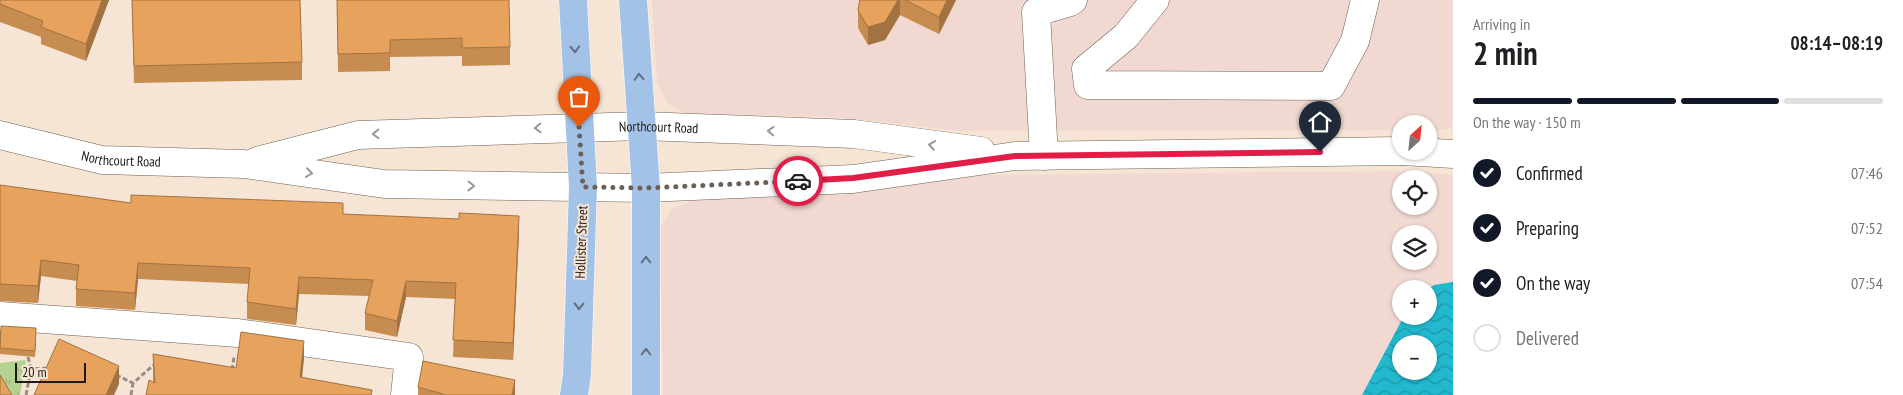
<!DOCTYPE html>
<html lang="en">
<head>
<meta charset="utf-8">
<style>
	body { margin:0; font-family:"PT Sans Narrow",sans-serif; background:#f2f2f2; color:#202124; height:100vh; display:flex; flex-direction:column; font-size:19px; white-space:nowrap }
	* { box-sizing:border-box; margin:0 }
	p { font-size:16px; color:#757577 }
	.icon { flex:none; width:28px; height:28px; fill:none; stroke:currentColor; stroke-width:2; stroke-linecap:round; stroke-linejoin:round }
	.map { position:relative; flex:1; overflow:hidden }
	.side { display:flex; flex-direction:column; background:#fff; width:450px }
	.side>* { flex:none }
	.needle { width:32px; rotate:27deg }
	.controls { position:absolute; left:1392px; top:115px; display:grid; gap:10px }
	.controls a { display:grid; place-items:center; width:45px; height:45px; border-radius:50%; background:#fff; box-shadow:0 1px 4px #0004; font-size:25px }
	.scale { position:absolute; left:15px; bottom:12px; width:71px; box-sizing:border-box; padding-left:5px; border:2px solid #1f1914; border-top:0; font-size:14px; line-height:18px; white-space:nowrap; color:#1f1914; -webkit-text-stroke:4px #f6e5d5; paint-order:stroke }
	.pin { position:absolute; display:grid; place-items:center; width:42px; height:42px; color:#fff; margin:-51px -21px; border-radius:50% 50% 50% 0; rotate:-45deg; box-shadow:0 0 5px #0007 }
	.pin .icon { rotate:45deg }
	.courier { position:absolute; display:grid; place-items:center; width:50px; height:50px; margin:-25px; border:4px solid #e11d48; border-radius:50%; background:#fff; color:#222; box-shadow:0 1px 6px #0007 }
	.summary em { font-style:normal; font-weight:800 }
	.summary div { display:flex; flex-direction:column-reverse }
	.summary { display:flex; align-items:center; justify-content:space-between; height:85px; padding:0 20px }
	h1 { font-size:32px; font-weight:800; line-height:38px }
	.bar { display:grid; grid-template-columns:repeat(4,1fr); gap:8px 5px; align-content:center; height:60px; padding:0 20px }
	.bar i { height:6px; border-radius:4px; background:#e0e0e0 }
	.bar .selected { background:#111827 }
	.bar p { grid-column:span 4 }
	ol { padding:0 20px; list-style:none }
	li { display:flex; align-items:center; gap:15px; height:55px }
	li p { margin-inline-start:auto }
	li .icon { padding:5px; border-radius:50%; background:#111827; color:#fff; stroke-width:4 }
	li:last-child { color:#757577 }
	li i { width:28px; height:28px; border:2px solid #e0e0e0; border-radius:50% }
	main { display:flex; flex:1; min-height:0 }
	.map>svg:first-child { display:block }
	.commercial { fill:#f1d8d0; fill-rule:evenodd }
	.grass { fill:url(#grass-tufts) }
	.water { fill:url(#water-waves); fill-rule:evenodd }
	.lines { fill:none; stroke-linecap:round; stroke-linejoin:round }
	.minor-casing { stroke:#6e6052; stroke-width:29 }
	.major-casing { stroke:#fff; stroke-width:29 }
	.path { stroke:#998d82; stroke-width:3; stroke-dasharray:5 2.5; stroke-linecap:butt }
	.minor { stroke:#fff; stroke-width:28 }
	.major { stroke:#a3c2e7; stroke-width:28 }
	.wall { fill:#c78c50 }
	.shaded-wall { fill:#a27241 }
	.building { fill:#e7a35d; stroke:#a27241 }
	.oneway { stroke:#616e7e }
	.oneway2 { stroke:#9a9895 }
	.done { stroke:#6a6058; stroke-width:5; stroke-dasharray:0 9 }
	.route { stroke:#e11d48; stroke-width:6 }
	.labels { text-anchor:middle; stroke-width:4; stroke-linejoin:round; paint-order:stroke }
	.street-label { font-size:14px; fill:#1f1914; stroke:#f6e5d5 }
</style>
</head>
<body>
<main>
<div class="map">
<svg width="1453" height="395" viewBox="0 0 1453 395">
	<defs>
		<pattern id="grass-tufts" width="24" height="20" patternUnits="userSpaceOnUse" patternTransform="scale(1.25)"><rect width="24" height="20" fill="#b4d291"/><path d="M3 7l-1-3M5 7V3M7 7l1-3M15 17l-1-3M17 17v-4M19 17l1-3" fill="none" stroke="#9ab47c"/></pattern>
		<pattern id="water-waves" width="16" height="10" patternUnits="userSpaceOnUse" patternTransform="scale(1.25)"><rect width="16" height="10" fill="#22b8ce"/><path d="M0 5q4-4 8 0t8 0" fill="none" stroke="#1d95a6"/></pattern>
	</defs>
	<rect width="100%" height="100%" fill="#f6e5d5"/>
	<!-- commercial -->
	<path class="commercial" d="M652,0H1453V126L1444,130H1429V124H1401V130L962,131L833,117L685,113L668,104L657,83Z
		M1415,171L1453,175V395H663L660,229L672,209L695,200L987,175ZM1401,179H1429V206H1401ZM1401,234H1429V261H1401ZM1401,289H1429V316H1401ZM1401,344H1429V371H1401Z"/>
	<!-- grass -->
	<path class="grass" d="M26,360L20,395H8L0,391V363Z"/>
	<!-- water -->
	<path class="water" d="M1453,282V395H1362L1404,316H1429L1428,289L1434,285ZM1401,344H1429V371H1401Z"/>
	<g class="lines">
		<defs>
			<g id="minor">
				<path d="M1155,0L1126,36L1086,69L1088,85L1331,86L1355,41L1365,0"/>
				<path id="s1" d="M0,135L102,160L244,164L384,184L646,188L853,179L1015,156L1401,151"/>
				<path d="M1403,151L1453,154"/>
				<path d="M1044,156L1036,12L1070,2L1073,0"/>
				<path id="s2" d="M257,161L358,135L642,126L854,134L981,151"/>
				<path d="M0,316L238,333L409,357L405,395"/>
			</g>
			<path id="major" d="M573,0L583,187L577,375L574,395
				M633,0L646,188V395"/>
		</defs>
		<!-- minor casing -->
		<use href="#minor" class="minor-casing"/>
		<!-- major casing -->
		<use href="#major" class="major-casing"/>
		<!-- path -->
		<path class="path" d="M28,357L31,369
			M232,370L234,357
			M116,375L133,383L156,363
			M26,395L31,369L46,368L48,366
			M131,395L133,383"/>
		<!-- minor -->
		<use href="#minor" class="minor"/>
		<!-- major -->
		<use href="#major" class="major"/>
	</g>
	<!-- wall -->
	<path class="wall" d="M0,0H109L86,61L41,44V37L0,22Z
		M132,0L302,62V80L134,83Z
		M337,0L510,47V65L462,66V56L390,57V71L338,72Z
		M860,0H956L939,34L900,15L885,40L868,45L858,28V10Z
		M0,185L131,203L343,214L519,232L513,360L453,357L455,299L406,297L397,337L365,330V313L369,296L299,294L296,325L247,319V302L249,284L138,279L135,310L76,306V289L77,281L41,276L38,303L0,301Z
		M36,328L35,357L0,354V330Z
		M153,354L236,368L304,358L302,377L372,395H146L153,382Z
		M418,387L515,395H418Z"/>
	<!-- shaded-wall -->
	<path class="shaded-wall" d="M102,0H109L86,61V44Z
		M898,0H900V15L885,40L868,45V27Z
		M947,0H956L939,34V17Z
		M519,216V232L513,360V343Z
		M41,260V276L38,303V286Z
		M138,263V279L135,310V293Z
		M299,277V294L296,325V309Z
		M406,281V297L397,337V321Z
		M304,341V358L300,394V377Z
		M119,366V384L114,395H106Z
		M515,380V395H512Z"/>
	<!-- building -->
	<path class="building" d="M0,0H102L86,44L41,27L43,21L0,4Z
		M132,0H300L302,62L134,66Z
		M337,0H509L510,47L462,48V38L390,40V53L338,54Z
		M860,0H898L885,22L868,27L858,10Z
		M905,0H947L939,17Z
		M0,185L131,203V195L343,203V214L459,219V213L519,216L513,343L453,340L456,283L406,281L397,321L365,313L373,280L299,277L296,309L247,302L250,268L138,263L135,293L76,289L79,265L41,260L38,286L0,284Z
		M1,326L36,328L35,351L0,348Z
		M241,332L304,341L300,377L372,390L371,395H146L149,380L155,383L153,354L236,368Z
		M59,339L119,366L106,395H34Z
		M423,361L515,380L512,395H443V394L418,387Z
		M0,375L12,395H0Z"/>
	<!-- one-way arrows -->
	<defs><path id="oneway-chevron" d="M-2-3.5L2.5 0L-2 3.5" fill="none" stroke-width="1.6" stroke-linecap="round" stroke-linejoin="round" transform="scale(1.25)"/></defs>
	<g class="oneway">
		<use href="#oneway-chevron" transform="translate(575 49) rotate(87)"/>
		<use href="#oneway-chevron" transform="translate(639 77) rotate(-94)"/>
		<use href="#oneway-chevron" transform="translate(646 260) rotate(-90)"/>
		<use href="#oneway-chevron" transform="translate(579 306) rotate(91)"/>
		<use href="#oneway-chevron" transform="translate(646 352) rotate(-90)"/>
	</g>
	<g class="oneway2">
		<use href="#oneway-chevron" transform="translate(538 128) rotate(178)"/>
		<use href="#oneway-chevron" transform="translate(771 131) rotate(-178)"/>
		<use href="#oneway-chevron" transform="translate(376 134) rotate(178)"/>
		<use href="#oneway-chevron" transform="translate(932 145) rotate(-172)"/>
		<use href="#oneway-chevron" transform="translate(309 173) rotate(8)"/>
		<use href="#oneway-chevron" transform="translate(471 186) rotate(1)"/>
	</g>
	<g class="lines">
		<!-- done -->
		<path class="done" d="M579,127L583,187L646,188L798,181"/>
		<!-- route -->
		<path class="route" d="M798,181L853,178L1015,156L1320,152"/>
	</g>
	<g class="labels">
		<!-- street labels -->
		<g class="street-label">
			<text dy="5" stroke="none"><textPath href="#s2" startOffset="405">Northcourt Road</textPath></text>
			<text dy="5" stroke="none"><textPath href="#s1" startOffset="124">Northcourt Road</textPath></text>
			<text transform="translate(581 242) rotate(-88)" y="5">Hollister Street</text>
		</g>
	</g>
</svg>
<div class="controls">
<a><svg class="needle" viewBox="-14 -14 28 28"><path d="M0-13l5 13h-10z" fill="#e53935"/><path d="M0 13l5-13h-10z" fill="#757577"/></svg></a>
<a><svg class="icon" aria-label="locate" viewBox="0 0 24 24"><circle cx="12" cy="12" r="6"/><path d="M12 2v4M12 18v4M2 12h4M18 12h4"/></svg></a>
<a><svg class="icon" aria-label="layers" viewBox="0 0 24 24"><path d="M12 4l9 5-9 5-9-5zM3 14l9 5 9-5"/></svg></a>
<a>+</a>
<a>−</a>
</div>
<div class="scale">20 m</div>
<div class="pin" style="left:579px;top:127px;background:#ea580c"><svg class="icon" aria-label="bag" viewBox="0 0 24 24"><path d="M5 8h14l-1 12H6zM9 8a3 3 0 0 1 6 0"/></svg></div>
<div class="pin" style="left:1320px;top:152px;background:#1f2937"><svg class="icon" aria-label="home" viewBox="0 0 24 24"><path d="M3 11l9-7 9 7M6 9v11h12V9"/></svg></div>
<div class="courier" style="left:798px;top:181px"><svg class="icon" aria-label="car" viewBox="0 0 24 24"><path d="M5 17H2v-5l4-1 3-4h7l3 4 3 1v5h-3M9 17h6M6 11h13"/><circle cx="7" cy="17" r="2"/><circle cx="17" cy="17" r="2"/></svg></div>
</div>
<section class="side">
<div class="summary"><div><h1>2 min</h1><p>Arriving in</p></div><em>08:14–08:19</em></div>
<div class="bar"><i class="selected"></i><i class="selected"></i><i class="selected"></i><i></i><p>On the way · 150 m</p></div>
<ol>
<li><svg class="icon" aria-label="check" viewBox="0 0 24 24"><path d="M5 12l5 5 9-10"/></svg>Confirmed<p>07:46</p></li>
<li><svg class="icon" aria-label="check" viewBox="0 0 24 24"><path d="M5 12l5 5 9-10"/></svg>Preparing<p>07:52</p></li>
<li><svg class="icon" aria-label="check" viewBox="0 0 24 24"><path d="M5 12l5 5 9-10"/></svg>On the way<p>07:54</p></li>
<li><i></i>Delivered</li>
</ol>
</section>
</main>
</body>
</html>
